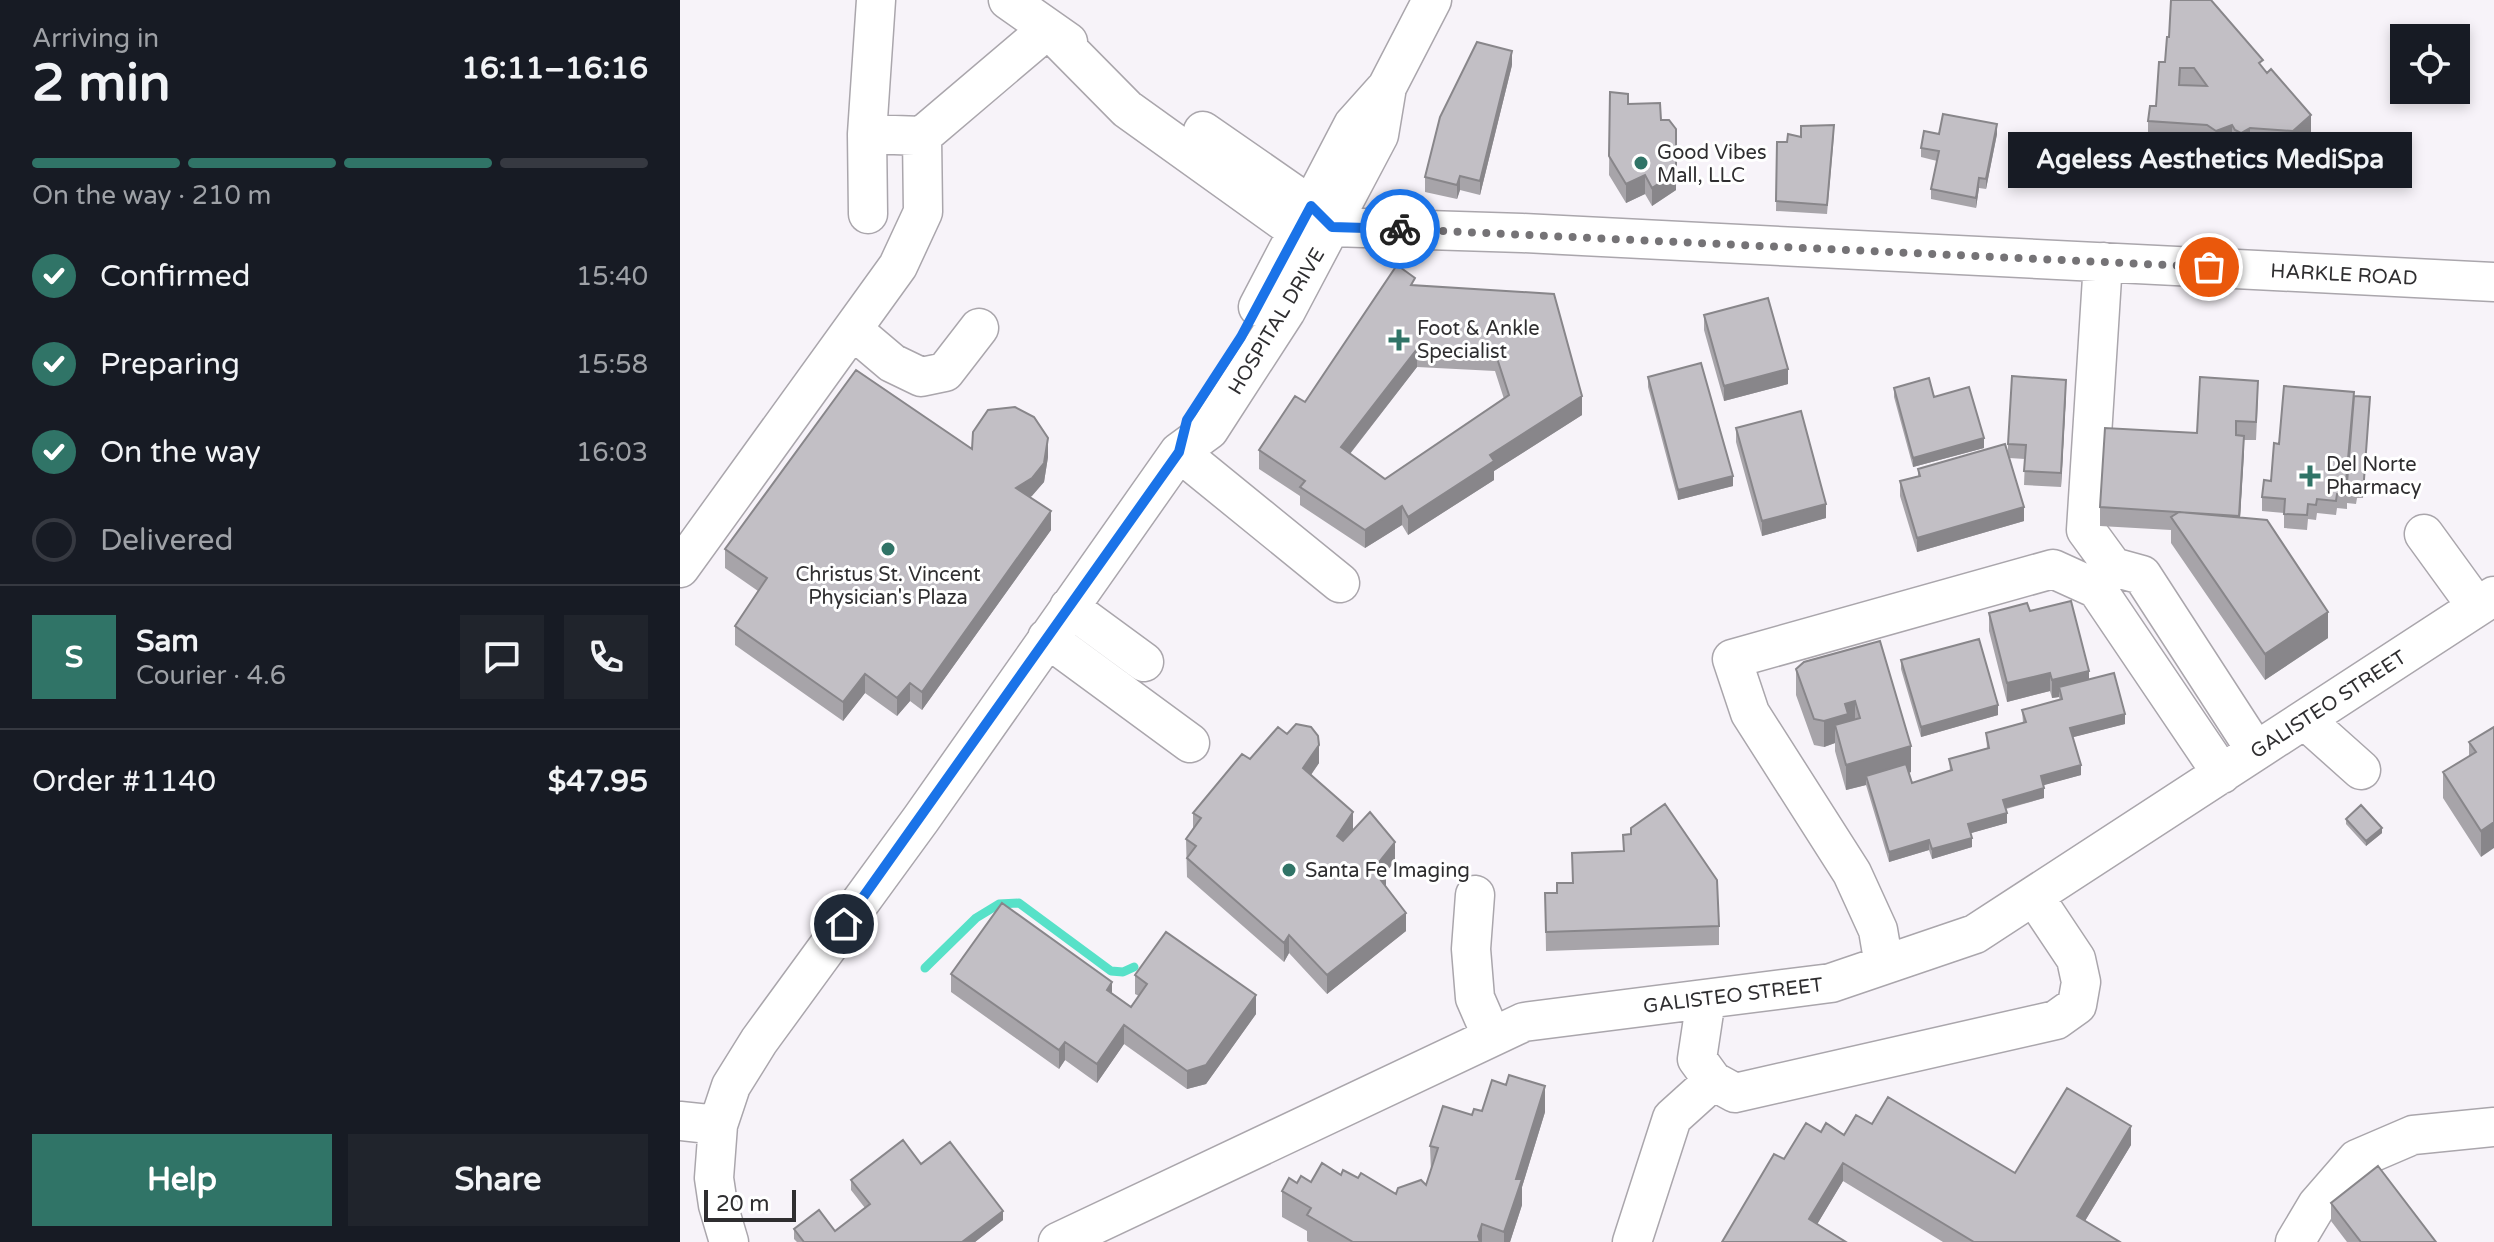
<!DOCTYPE html>
<html lang="en">
<head>
<meta charset="utf-8">
<style>
	body { margin:0; font-family:"Varela Round",sans-serif; background:#20242c; color:#f1f3f6; height:100vh; display:flex; flex-direction:column; font-size:30px; white-space:nowrap }
	* { box-sizing:border-box; margin:0 }
	p { font-size:26px; color:#9ea1a6 }
	.icon { flex:none; width:44px; height:44px; fill:none; stroke:currentColor; stroke-width:2; stroke-linecap:round; stroke-linejoin:round }
	.map { position:relative; flex:1; overflow:hidden }
	.side { display:flex; flex-direction:column; background:#171b24; width:680px }
	.side>* { flex:none }
	.buttons { position:absolute; left:1710px; top:24px; display:grid; gap:16px }
	.buttons a { display:grid; place-items:center; width:80px; height:80px; border-radius:0px; background:#171b24; box-shadow:0 4px 12px #0003; font-size:40px }
	.scale { position:absolute; left:24px; bottom:20px; width:92px; box-sizing:border-box; padding-left:8px; border:4px solid #2f2e30; border-top:0; font-size:22px; line-height:28px; white-space:nowrap; color:#2f2e30; -webkit-text-stroke:6px #fff; paint-order:stroke }
	.pin { position:absolute; display:grid; place-items:center; width:68px; height:68px; color:#fff; margin:-34px; border:4px solid #fff; border-radius:50%; box-shadow:0 2px 8px #0007 }
	.courier { position:absolute; display:grid; place-items:center; width:80px; height:80px; margin:-40px; border:6px solid #1a73e8; border-radius:50%; background:#fff; color:#222; box-shadow:0 2px 10px #0007 }
	.bubble { position:absolute; height:56px; border-radius:0px; background:#171b24; box-shadow:0 4px 12px #0003; font-size:26px; font-weight:700; line-height:56px; text-align:center }
	.head em { font-style:normal; font-weight:700 }
	.head div { display:flex; flex-direction:column-reverse }
	.head { display:flex; align-items:center; justify-content:space-between; height:136px; padding:0 32px }
	h1 { font-size:52px; font-weight:700; line-height:60px }
	.bar { display:grid; grid-template-columns:repeat(4,1fr); gap:12px 8px; align-content:center; height:96px; padding:0 32px }
	.bar i { height:10px; border-radius:6px; background:#363941 }
	.bar .active { background:#307467 }
	.bar p { grid-column:span 4 }
	.line { display:flex; align-items:center; gap:20px; padding:0 32px; border-top:2px solid #363941 }
	.line div { flex:1 }
	.round { display:grid; place-items:center; flex:none; width:84px; height:84px; border-radius:0px; background:#20242c }
	ol { padding:0 32px; list-style:none }
	li { display:flex; align-items:center; gap:24px; height:88px }
	li p { margin-inline-start:auto }
	li .icon { padding:8px; border-radius:50%; background:#307467; color:#fff; stroke-width:4 }
	li:last-child { color:#9ea1a6 }
	li i { width:44px; height:44px; border:4px solid #363941; border-radius:50% }
	.action { display:flex; gap:16px; margin-top:auto; padding:16px 32px }
	.action a { flex:1; height:92px; border-radius:0px; background:#307467; color:#fff; font-size:32px; font-weight:700; line-height:92px; text-align:center }
	.action a+a { background:#20242c; color:#f1f3f6 }
	main { display:flex; flex:1; min-height:0 }
	.map>svg:first-child { display:block }
	.lines { fill:none; stroke-linecap:round; stroke-linejoin:round }
	.stream { stroke:#57e1c8; stroke-width:9 }
	.minor-casing { stroke:#aaa6ac; stroke-width:41 }
	.minor { stroke:#fff; stroke-width:38 }
	.wall { fill:#a7a4a9; fill-rule:evenodd }
	.shaded-wall { fill:#88868a }
	.building { fill:#c2bfc5; stroke:#88868a; stroke-width:2; fill-rule:evenodd }
	.done { stroke:#757376; stroke-width:8; stroke-dasharray:0 14.4 }
	.route { stroke:#1a73e8; stroke-width:10 }
	.poi-dot { fill:#307467; stroke:#fff; stroke-width:3 }
	.labels { text-anchor:middle; stroke-width:6; stroke-linejoin:round; paint-order:stroke }
	.poi-label { font-size:20px; fill:#2f2e30; stroke:#fff; text-anchor:start }
	.street-label { font-size:20px; fill:#2f2e30; stroke:#fff }
</style>
</head>
<body>
<main>
<section class="side">
<div class="head"><div><h1>2 min</h1><p>Arriving in</p></div><em>16:11–16:16</em></div>
<div class="bar"><i class="active"></i><i class="active"></i><i class="active"></i><i></i><p>On the way · 210 m</p></div>
<ol>
<li><svg class="icon" aria-label="check" viewBox="0 0 24 24"><path d="M5 12l5 5 9-10"/></svg>Confirmed<p>15:40</p></li>
<li><svg class="icon" aria-label="check" viewBox="0 0 24 24"><path d="M5 12l5 5 9-10"/></svg>Preparing<p>15:58</p></li>
<li><svg class="icon" aria-label="check" viewBox="0 0 24 24"><path d="M5 12l5 5 9-10"/></svg>On the way<p>16:03</p></li>
<li><i></i>Delivered</li>
</ol>
<div class="line" style="height:144px"><b class="round" style="background:#307467;color:#fff">S</b><div><b>Sam</b><p>Courier · 4.6</p></div><a class="round"><svg class="icon" aria-label="chat" viewBox="0 0 24 24"><path d="M4 5h16v11H9l-5 4z"/></svg></a><a class="round"><svg class="icon" aria-label="phone" viewBox="0 0 24 24"><path d="M5 4h4l2 5-3 2q2 4 5 5l2-3 5 2v4C11 20 4 13 5 4z"/></svg></a></div>
<div class="line" style="height:104px"><div>Order #1140</div><b>$47.95</b></div>
<div class="action"><a>Help</a><a>Share</a></div>
</section>
<div class="map">
<svg width="1814" height="1242" viewBox="0 0 1814 1242">
	<rect width="100%" height="100%" fill="#f7f3f9"/>
	<g class="lines">
		<!-- stream -->
		<path class="stream" d="M245,968L296,918L319,904L339,903L431,971L443,972L454,967"/>
		<defs>
			<path id="minor" d="M328,0L388,42
				M368,29L447,109L617,231L652,227L842,233L1814,282
				M523,131L631,206L647,222
				M187,134L242,136L368,29
				M188,214L187,134L196,0
				M1423,262L1406,530L1433,567L1462,575L1576,751
				M578,307L673,125L707,87L752,0
				M173,330L212,363L241,377L265,372L299,328
				M499,452L660,583
				M1744,534L1797,607
				M0,568L218,266L243,212L242,136
				M389,607L464,662
				M367,638L510,743
				M1625,720L1681,770
				M795,895L791,949L795,998L812,1037
				M1204,965L1198,930L1172,873L1070,713L1052,659L1373,569L1417,589L1542,774
				M1026,999L1017,1059L1033,1081L1055,1093L1376,1020L1397,1005L1401,982L1396,959L1354,896
				M0,1121L38,1125
				M49,1242L38,1205L34,1178L38,1125L51,1086L79,1041L241,819L499,452L529,430L606,311L699,135L707,87
				M378,1242L844,1022L1151,983L1295,934L1814,596
				M952,1242L992,1118L1033,1081
				M1615,1242L1637,1205L1677,1159L1733,1135L1814,1127"/>
		</defs>
		<!-- minor casing -->
		<use href="#minor" class="minor-casing"/>
		<!-- minor -->
		<use href="#minor" class="minor"/>
	</g>
	<!-- wall -->
	<path class="wall" d="M1479,62L1583,68L1631,134L1613,150L1570,147L1561,152L1555,148L1552,143L1536,150L1527,143L1468,139V121L1476,106Z
		M832,65L800,195L780,190L777,199L745,192V177Z
		M930,92L948,104L981,120L996,190L972,206L965,194L946,203L929,175Z
		M1259,134H1317L1306,189L1299,188L1296,208L1251,199V189L1257,161L1241,157V148Z
		M1154,135L1147,214L1096,211L1097,142H1107Z
		M735,285L902,415L814,471V480L728,535L722,525L685,548L620,505V496L579,469V450ZM737,367L815,371L824,399L705,479L670,454Z
		M1024,315L1108,384L1044,401L1024,330Z
		M968,377L1053,486L998,500L968,387Z
		M1214,388L1254,397L1304,448L1233,467L1214,397Z
		M1386,394L1381,487L1344,485L1345,459L1329,458L1344,521L1237,552L1220,496V481L1238,476V469L1328,454V444Z
		M1674,397H1690L1683,498H1677L1676,504L1667,503V509L1657,508L1656,515L1637,513L1636,520L1628,519L1627,530L1604,528V513L1582,511V497L1591,481L1599,444Z
		M1578,399L1576,440H1564L1560,518L1648,638L1585,680L1491,543V530L1420,526V507L1517,433Z
		M1056,428L1146,518L1082,536L1056,442Z
		M292,449L368,457L364,482L350,497L371,530L242,710L230,701L217,716L185,693L163,721L55,645V626L78,591L45,568V549Z
		M1350,611L1445,724L1393,737L1401,775L1363,785L1364,798L1326,809L1327,823L1291,833L1292,847L1252,859L1249,850L1209,862L1186,785L1166,790L1155,751V743L1144,747L1134,745L1116,695V669L1200,641L1231,772L1229,773L1232,783L1270,771L1269,759L1307,748L1306,733L1343,723L1342,710L1380,700L1379,697L1372,698L1370,691L1327,702L1309,631V613Z
		M1221,660L1318,715L1241,737L1221,669Z
		M1814,727L1801,857L1763,798V772L1789,756V742Z
		M570,759L639,763L631,775L673,830L715,861L704,874L706,887L726,931L647,994L609,953L604,962L507,877L506,839L513,829V813Z
		M1666,819L1702,833L1686,846L1666,824Z
		M943,835L1039,926V945L866,951L865,893H877L893,883L892,853L943,851Z
		M271,974L451,1007L459,996L455,994V975L576,1014L526,1084L507,1089L444,1044L417,1083L385,1060L379,1069L271,992Z
		M865,1112L842,1187V1205L830,1242H629L627,1241V1231L602,1217V1191L617,1183L631,1182L661,1175L678,1178L716,1194L746,1185L751,1172L750,1146L792,1115Z
		M1192,1124L1335,1173L1451,1145L1405,1221L1440,1242H1263L1163,1181L1137,1224L1042,1242L1104,1159L1141,1132L1164,1135Z
		M241,1164L323,1220L295,1242H117L114,1239V1229L155,1231L185,1208L171,1190V1180Z
		M1651,1203L1756,1242H1667L1651,1221Z"/>
	<!-- shaded-wall -->
	<path class="shaded-wall" d="M832,51V65L800,195V181Z
		M1631,115V134L1613,150V131Z
		M1317,124V134L1306,189V179Z
		M1552,125V143L1536,150V131Z
		M1570,128V147L1561,152V133Z
		M996,129V190L972,206V188Z
		M965,175V194L946,203V184Z
		M780,176V190L777,199V185Z
		M1299,178V188L1296,208V198Z
		M737,349V367L661,465V447Z
		M1108,369V384L1044,401V386Z
		M1386,380V394L1381,487V473Z
		M902,396V415L814,471V480L728,535V517L810,455Z
		M1564,436V454L1559,535V516Z
		M368,438V457L364,482L352,496L336,506V488Z
		M1304,438V448L1233,467V458Z
		M1053,476V486L998,500V490Z
		M1146,504V518L1082,536V521Z
		M722,506V525L685,548V530Z
		M1344,507V521L1237,552V538Z
		M371,511V530L242,710V692Z
		M1648,612V638L1585,680V654Z
		M1409,671V689L1379,687V697L1372,698V680Z
		M1370,673V691L1327,702V683Z
		M185,674V693L163,721V702Z
		M230,683V701L217,716V698Z
		M1175,701V727L1155,725V743L1144,747V721L1165,704Z
		M1318,705V715L1241,737V727Z
		M1445,714V724L1390,738V728Z
		M639,745V763L623,786V768Z
		M1231,746V772L1188,784L1186,776V785L1166,790V765Z
		M1401,765V775L1361,786V776Z
		M1364,788V798L1323,809V800Z
		M673,812V831L657,855V836Z
		M1327,813V823L1288,834V824Z
		M1814,822V848L1801,857V831Z
		M1702,828V833L1686,846V841Z
		M1292,838V847L1252,859V849Z
		M1249,840V850L1209,862V852Z
		M715,842V861L696,885V866Z
		M706,875V894L700,879Z
		M726,913V931L647,994V975Z
		M609,935V953L604,962V943Z
		M432,982V1001L427,990Z
		M576,995V1014L526,1084L507,1089V1071Z
		M444,1025V1044L417,1083V1064Z
		M385,1042V1060L379,1069V1050Z
		M865,1086V1112L842,1187V1205L830,1242H824V1232L836,1179Z
		M1451,1126V1145L1397,1234V1216Z
		M1163,1163V1181L1129,1238V1219Z
		M323,1211V1220L295,1242H282Z
		M802,1224V1242H798V1236Z"/>
	<!-- building -->
	<path class="building" d="M1491,0H1531L1583,60L1579,63L1587,73L1591,69L1631,115L1613,131L1570,128L1561,133L1555,130L1552,125L1536,131L1527,125L1468,121L1470,106H1476L1479,62H1485L1487,37H1489ZM1500,68H1514L1527,86L1499,85Z
		M797,42L832,51L800,181L780,176L777,185L745,177L760,117Z
		M930,92L948,94V104L980,103L981,120H989L996,129V172L972,188L965,175L946,184L929,156Z
		M1263,114L1317,124L1306,179L1299,178L1296,198L1251,189L1259,151L1241,148L1244,131L1259,134Z
		M1154,125L1147,205L1096,201L1097,142H1107L1108,134L1121,137V126Z
		M717,265L735,278L731,285L874,294L902,396L810,455L814,461L728,517L722,506L685,530L620,487L625,481L579,450L615,396L625,402ZM737,349L815,352L829,395L705,479L661,447Z
		M1088,298L1108,369L1044,386L1024,315Z
		M1021,363L1053,476L998,490L968,377Z
		M176,370L292,449L293,432L308,410L335,407L354,417L368,438L364,463L352,478L336,488L371,511L242,692L230,683L217,698L185,674L163,702L55,626L87,578L45,549Z
		M1332,376L1386,380L1381,473L1344,471L1346,445L1328,444Z
		M1520,377L1578,381L1576,422L1556,421V435L1564,436L1559,516L1420,507L1425,428L1517,433Z
		M1249,378L1254,397L1289,387L1304,438L1233,458L1214,388Z
		M1604,386L1674,392L1666,482L1677,484L1676,490L1667,489V495L1657,494L1656,501L1637,499L1636,505L1628,504L1627,515L1604,514L1605,499L1582,497L1584,480L1591,481L1594,443L1599,444Z
		M1674,396L1690,397L1683,493H1677V484L1667,483Z
		M1121,411L1146,504L1082,521L1056,428Z
		M1325,444L1344,507L1237,538L1220,481L1240,476L1238,469Z
		M1499,512L1587,520L1648,612L1585,654L1491,517Z
		M1391,601L1409,671L1372,680L1370,673L1327,683L1309,613L1347,603L1350,611Z
		M1299,639L1318,705L1241,727L1221,660Z
		M1200,641L1231,746L1166,765L1155,725L1180,718L1175,701L1165,704L1168,714L1144,721L1134,719L1116,669L1124,662Z
		M1434,673L1445,714L1390,728L1401,765L1361,776L1364,788L1323,800L1327,813L1288,824L1292,838L1252,849L1249,840L1209,852L1186,776L1226,764L1232,783L1272,770L1269,759L1309,748L1306,733L1346,722L1342,710L1382,699L1379,687Z
		M616,724L631,727L638,736L639,745L623,768L673,812L657,836L663,841L690,812L715,842L696,866L706,875L700,879L726,913L647,975L609,935L604,943L507,858L516,846L506,839L521,818L513,813L562,754L570,759L598,727L607,734Z
		M1814,727V822L1801,831L1763,772L1796,752L1789,742Z
		M985,804L1037,880L1039,926L866,932L865,893H877V883H893L892,853L944,851L943,835L951,834V828Z
		M1681,805L1702,828L1686,841L1666,819Z
		M322,903L432,982L427,990L451,1007L467,984L455,975L486,932L576,995L526,1065L507,1071L444,1025L417,1064L385,1042L379,1050L271,974Z
		M829,1075L865,1086L836,1179H842L824,1232L802,1224L798,1236L800,1242H673L627,1215L631,1208L602,1191L609,1178L617,1183L621,1176L631,1182L642,1163L661,1175L663,1170L678,1178L681,1173L716,1194L718,1188L741,1180L746,1185L758,1148L750,1146L763,1106L792,1115L794,1109L802,1111L812,1080L826,1085Z
		M1387,1088L1451,1126L1397,1216L1440,1242H1294L1163,1163L1129,1219L1166,1242H1042L1094,1154L1104,1159L1126,1123L1141,1132L1146,1123L1164,1135L1176,1115L1192,1124L1208,1097L1335,1173Z
		M223,1140L241,1164L270,1142L323,1211L282,1242H124L114,1229L139,1210L155,1231L190,1204L171,1180Z
		M1698,1166L1756,1242H1681L1651,1203Z"/>
	<g class="lines">
		<!-- done -->
		<path class="done" d="M720,229L1529,267"/>
		<!-- route -->
		<path class="route" d="M164,924L499,452L507,420L561,337L631,206L652,227L720,229"/>
	</g>
	<!-- markers -->
	<g class="poi-dot">
		<circle cx="961" cy="163" r="8"/>
		<path d="M715 328h8v8h8v8h-8v8h-8v-8h-8v-8h8z"/>
		<path d="M1626 464h8v8h8v8h-8v8h-8v-8h-8v-8h8z"/>
		<circle cx="208" cy="549" r="8"/>
		<circle cx="609" cy="870" r="8"/>
	</g>
	<g class="labels">
		<!-- poi labels -->
		<g class="poi-label">
			<text x="977" y="159">Good Vibes<tspan x="977" dy="23">Mall, LLC</tspan></text>
			<text x="737" y="335">Foot &amp; Ankle<tspan x="737" dy="23">Specialist</tspan></text>
			<text x="1646" y="471">Del Norte<tspan x="1646" dy="23">Pharmacy</tspan></text>
			<text x="208" y="581" text-anchor="middle">Christus St. Vincent<tspan x="208" dy="23">Physician's Plaza</tspan></text>
			<text x="625" y="877">Santa Fe Imaging</text>
		</g>
		<!-- street labels -->
		<g class="street-label">
			<text transform="translate(1664 274) rotate(3)" y="7">HARKLE ROAD</text>
			<text transform="translate(596 321) rotate(-59)" y="7">HOSPITAL DRIVE</text>
			<text transform="translate(1648 704) rotate(-33)" y="7">GALISTEO STREET</text>
			<text transform="translate(1053 995) rotate(-7)" y="7">GALISTEO STREET</text>
		</g>
	</g>
</svg>
<div class="buttons">
<a><svg class="icon" aria-label="locate" viewBox="0 0 24 24"><circle cx="12" cy="12" r="6"/><path d="M12 2v4M12 18v4M2 12h4M18 12h4"/></svg></a>
</div>
<div class="scale">20 m</div>
<div class="pin" style="left:1529px;top:267px;background:#ea580c"><svg class="icon" aria-label="bag" viewBox="0 0 24 24"><path d="M5 8h14l-1 12H6zM9 8a3 3 0 0 1 6 0"/></svg></div>
<div class="pin" style="left:164px;top:924px;background:#1f2937"><svg class="icon" aria-label="home" viewBox="0 0 24 24"><path d="M3 11l9-7 9 7M6 9v11h12V9"/></svg></div>
<div class="courier" style="left:720px;top:229px"><svg class="icon" aria-label="bike" viewBox="0 0 24 24"><circle cx="6" cy="16" r="4"/><circle cx="18" cy="16" r="4"/><path d="M6 16l4-8h5l3 8M10 8l3 8H6M13 5h3"/></svg></div>
<div class="bubble" style="left:1328px;top:132px;width:404px">Ageless Aesthetics MediSpa</div>
</div>
</main>
</body>
</html>
